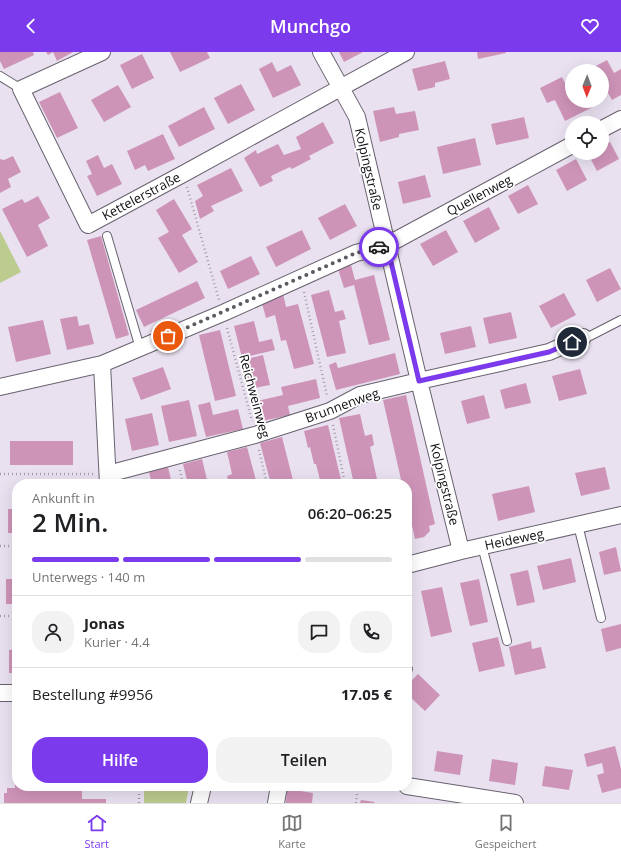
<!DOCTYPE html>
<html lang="de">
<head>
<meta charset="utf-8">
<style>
	body { margin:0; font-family:"Open Sans",sans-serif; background:#f2f2f2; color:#202124; height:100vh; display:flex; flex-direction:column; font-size:15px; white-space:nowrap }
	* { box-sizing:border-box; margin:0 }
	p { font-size:13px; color:#757577 }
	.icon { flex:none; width:22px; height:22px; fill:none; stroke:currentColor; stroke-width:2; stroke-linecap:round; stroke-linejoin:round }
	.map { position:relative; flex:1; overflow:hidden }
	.panel { position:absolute; left:12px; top:427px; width:400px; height:312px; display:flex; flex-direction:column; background:#fff; border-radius:16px; box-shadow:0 4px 16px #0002 }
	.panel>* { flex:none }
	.needle { width:26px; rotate:181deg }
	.tools { position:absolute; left:565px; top:12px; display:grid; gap:8px }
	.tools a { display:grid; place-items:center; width:44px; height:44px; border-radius:50%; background:#fff; box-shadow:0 4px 16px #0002; font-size:20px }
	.pin { position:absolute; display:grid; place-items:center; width:34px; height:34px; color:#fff; margin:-17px; border:2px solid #fff; border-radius:50%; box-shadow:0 1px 4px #0007 }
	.courier { position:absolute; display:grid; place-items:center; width:40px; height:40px; margin:-20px; border:3px solid #7c3aed; border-radius:50%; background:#fff; color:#222; box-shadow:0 1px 5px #0007 }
	.summary em { font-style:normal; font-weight:600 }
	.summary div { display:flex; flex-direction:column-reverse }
	.summary { display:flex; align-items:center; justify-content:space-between; height:68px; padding:0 20px }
	h1 { font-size:26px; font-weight:600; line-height:30px }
	.bar { display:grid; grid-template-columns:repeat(4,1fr); gap:6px 4px; align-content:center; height:48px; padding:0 20px }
	.bar i { height:5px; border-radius:3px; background:#e0e0e0 }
	.bar .on { background:#7c3aed }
	.bar p { grid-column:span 4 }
	.line { display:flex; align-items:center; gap:10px; padding:0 20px; border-top:1px solid #e0e0e0 }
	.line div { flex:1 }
	.round { display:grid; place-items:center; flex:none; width:42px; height:42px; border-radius:16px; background:#f2f2f2 }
	.action { display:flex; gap:8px; margin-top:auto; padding:8px 20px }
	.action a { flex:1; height:46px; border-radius:16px; background:#7c3aed; color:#fff; font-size:16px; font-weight:600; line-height:46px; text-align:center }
	.action a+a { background:#f2f2f2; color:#202124 }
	header { display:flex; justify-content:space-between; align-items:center; height:52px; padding:0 20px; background:#7c3aed; color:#fff; font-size:18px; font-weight:600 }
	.menu { display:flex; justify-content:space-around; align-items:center; height:56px; border-top:1px solid #e0e0e0; background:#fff; font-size:11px; color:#757577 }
	.menu a { display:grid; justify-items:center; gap:2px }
	.menu .on { color:#7c3aed }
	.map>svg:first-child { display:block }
	.green { fill:#bccb8e }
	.building { fill:#ce94b8 }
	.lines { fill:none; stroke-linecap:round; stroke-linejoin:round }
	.lane-casing { stroke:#68616e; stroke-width:10 }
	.street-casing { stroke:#68616e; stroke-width:18 }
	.path { stroke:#a49eaa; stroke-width:2.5; stroke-dasharray:1 3; stroke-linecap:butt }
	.lane { stroke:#fff; stroke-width:8 }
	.street { stroke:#fff; stroke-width:16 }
	.done { stroke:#5d5861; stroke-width:4; stroke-dasharray:0 7.2 }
	.route { stroke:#7c3aed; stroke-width:5 }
	.labels { text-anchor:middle; stroke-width:3.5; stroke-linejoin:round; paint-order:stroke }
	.street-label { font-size:13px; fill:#110f14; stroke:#fff }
</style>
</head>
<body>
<header><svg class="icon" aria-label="back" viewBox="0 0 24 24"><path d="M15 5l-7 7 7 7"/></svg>Munchgo<svg class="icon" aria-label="heart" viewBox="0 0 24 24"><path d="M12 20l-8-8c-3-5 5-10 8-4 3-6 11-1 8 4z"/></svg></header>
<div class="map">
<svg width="621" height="751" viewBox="0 0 621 751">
	<rect width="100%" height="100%" fill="#e9e1f0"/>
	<!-- green -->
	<path class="green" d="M0,179L21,220L0,231Z
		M144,734H189L186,751H144Z"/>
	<!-- building -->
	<path class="building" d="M0,0H33L34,3L4,17L0,9Z
		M46,0H73L57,9L53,0L48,3Z
		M170,0H207L210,6L180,20Z
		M339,0H363L344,10Z
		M477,0H506V1L478,7Z
		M142,2L154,26L132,37L120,13Z
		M607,8L614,21L621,17V43L612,48L602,30V19H596L594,15Z
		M445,9L450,27L435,31V35L418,39L412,17Z
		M272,10L277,20L291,13L301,33L273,46L259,17Z
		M562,25L571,43L572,42V49H590L593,55L565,69L555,48L547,51L540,36Z
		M241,32L255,58L228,72L214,46Z
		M118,33L131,55L104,70L91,48Z
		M60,40L78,76L57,86L39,50Z
		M204,55L215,77L179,95L168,74Z
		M394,55L396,62L415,59L419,78L399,82V85L380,90L373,59Z
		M524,65L529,86L496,93L491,72Z
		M323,70L334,91L309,104L311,107L292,117L290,115L271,124L273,129L260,135L244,106L256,98L257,102L278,92L284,103L301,97L296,85Z
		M163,82L175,107L148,119L145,113L135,118L127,99Z
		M475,86L481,113L443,122L437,95Z
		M610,90L619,107L597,119L588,102L602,101V94Z
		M98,103L104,116L112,112L122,132L97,144L87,124L92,122L86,109Z
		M13,104L21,120L8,127L11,135L0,141V107L4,108Z
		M576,107L587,128L567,139L556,118Z
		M231,116L243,139L211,154L214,159L200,167L195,149L203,144L197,133Z
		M425,123L431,145L403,152L398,130Z
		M528,133L538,152L518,162L508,144Z
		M38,144L50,166L38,173L48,194L27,205L2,157L22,147L25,151Z
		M174,147L192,177L182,183L198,210L179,221L158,186L169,180L156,158Z
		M345,152L357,174L330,188L318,166Z
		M489,155L500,177L475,191L463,169Z
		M302,178L311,197L276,215L266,195Z
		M446,178L458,200L433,214L420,192Z
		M101,184L129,283L116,287L87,188Z
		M251,204L260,222L228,237L220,219Z
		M351,213L355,228L374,223L390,288L369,293L354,233L344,236L338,217Z
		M610,216L621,237L597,250L586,228Z
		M197,229L205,246L144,275L136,258Z
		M329,238L335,260L343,258L346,267L339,269L346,301L327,305L311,243Z
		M564,241L576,263L551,276L539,254Z
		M283,242L286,255L298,252L314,312L294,317L286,288L281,289L275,263L266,266L261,248Z
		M511,260L517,286L489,292L483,266Z
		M77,264L79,274L89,272L94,292L67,298L60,267Z
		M43,268L51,302L16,310L8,275Z
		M254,269L259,290L272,287L275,298L242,306L234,274Z
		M471,274L476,295L445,302L440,281Z
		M220,278L236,344L215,349L199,283Z
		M395,301L400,322L336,338L329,313L336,310L338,316Z
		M263,303L270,333L249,337L242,308Z
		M163,315L171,337L141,348L132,326Z
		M580,317L587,342L559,349L552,324Z
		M316,327L320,346L288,354L290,363L258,370L253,350L283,343L281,335Z
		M526,331L531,351L505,357L500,338Z
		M406,343L435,472L429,474L430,479L424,485L415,487L407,451V432H402L383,348Z
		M484,343L490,366L467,372L461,349Z
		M189,348L197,384L169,390L161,354Z
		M210,350L213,363L238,357L243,377L206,385L198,353Z
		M152,361L159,393L132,399L125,367Z
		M360,362L365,384L372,382L374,393L370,395L378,432H354L339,366Z
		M328,373L342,432H321L316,412H314L310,395L308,396L304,379Z
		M282,385L294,432H271L260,391Z
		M10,389H73V413H10Z
		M247,395L257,432H229L227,424L232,422L227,400Z
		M202,407L208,432H188L183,412Z
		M168,415L172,432H152L149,420Z
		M605,415L610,437L581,444L575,421Z
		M529,434L535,460L498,469L492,442Z
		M8,457H17V481H8Z
		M616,495L621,519L604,523L599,500Z
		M571,506L576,530L543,538L537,514Z
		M528,518L535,550L517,554L510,522Z
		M6,527H17V552H6Z
		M479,527L488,570L470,574L460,531Z
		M442,535L452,580L431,585L421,539Z
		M621,572V596L606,600L601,577Z
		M498,585L505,614L479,620L472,591Z
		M531,589L532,597L541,595L546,616L515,623L509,595Z
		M17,597V621H9V598Z
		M418,622L440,643L425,659L407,642V633Z
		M615,694L621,717V736L602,741L597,723L604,721L602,711L587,715L584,702Z
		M437,699L463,703L460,723L434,719Z
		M492,707L518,711L515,733L489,729Z
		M545,714L573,718L569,738L542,734Z
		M15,729H17V734H70V739H82V747H106V751H4V741H7V736H15Z
		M287,737L313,741L312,751H286Z
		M361,748L375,750L374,751H360Z"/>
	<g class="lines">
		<defs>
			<path id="lane" d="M0,24L21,37
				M107,184L140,296
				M583,285L590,284L621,268
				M578,473L601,566
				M482,494L507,589
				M407,618L408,617"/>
			<path id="street" d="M102,0L21,37L88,173L183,122L406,0
				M321,0L357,65L419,329L461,499
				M602,77L621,67
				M102,312L108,432
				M0,335L102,312L223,261L356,201L387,193L572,93
				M108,422L255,383L330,359L360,343L419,329L549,300L583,285
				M407,513L461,499L621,463
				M0,641H17
				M407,734L515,751
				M199,751L203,734
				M276,751L279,734"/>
		</defs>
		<!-- lane casing -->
		<use href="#lane" class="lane-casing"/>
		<!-- street casing -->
		<use href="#street" class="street-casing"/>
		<!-- path -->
		<path class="path" d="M187,135L219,248
			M304,240L327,344
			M227,276L252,369
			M333,373L345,432
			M259,398L267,432
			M180,418L183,432
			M0,422H94
			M0,494H17
			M0,564H17
			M139,734V751
			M356,751L358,734"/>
		<!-- lane -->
		<use href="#lane" class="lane"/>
		<!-- street -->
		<use href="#street" class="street"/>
	</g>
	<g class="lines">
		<!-- done -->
		<path class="done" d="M168,284L356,201L379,195"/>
		<!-- route -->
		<path class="route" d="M379,195L387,193L419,329L549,300L572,290"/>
	</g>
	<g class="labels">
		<!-- street labels -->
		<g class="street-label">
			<text transform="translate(369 117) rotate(77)" y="5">Kolpingstraße</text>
			<text transform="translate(479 143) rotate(-28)" y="5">Quellenweg</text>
			<text transform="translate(141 144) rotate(-28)" y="5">Kettelerstraße</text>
			<text transform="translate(255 344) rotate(75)" y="5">Reichweinweg</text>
			<text transform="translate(342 353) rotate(-20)" y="5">Brunnenweg</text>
			<text transform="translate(445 432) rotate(76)" y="5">Kolpingstraße</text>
			<text transform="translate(514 487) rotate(-12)" y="5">Heideweg</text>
		</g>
	</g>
</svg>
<div class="tools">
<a><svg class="needle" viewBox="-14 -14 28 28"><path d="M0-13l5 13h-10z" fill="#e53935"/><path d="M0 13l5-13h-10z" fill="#757577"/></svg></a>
<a><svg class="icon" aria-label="locate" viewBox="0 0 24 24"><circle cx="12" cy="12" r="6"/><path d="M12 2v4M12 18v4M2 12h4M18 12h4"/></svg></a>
</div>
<div class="pin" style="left:168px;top:284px;background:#ea580c"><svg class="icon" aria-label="bag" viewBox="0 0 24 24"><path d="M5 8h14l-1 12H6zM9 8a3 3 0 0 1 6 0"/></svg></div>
<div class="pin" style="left:572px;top:290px;background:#1f2937"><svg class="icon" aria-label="home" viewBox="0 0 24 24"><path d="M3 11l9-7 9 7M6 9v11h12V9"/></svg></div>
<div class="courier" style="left:379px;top:195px"><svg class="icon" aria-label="car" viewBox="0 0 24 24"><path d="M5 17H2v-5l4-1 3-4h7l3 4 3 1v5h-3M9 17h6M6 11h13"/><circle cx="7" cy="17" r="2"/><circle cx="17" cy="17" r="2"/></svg></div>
<section class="panel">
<div class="summary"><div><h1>2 Min.</h1><p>Ankunft in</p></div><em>06:20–06:25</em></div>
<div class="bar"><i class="on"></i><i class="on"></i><i class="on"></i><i></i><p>Unterwegs · 140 m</p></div>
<div class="line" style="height:72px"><a class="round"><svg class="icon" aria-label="person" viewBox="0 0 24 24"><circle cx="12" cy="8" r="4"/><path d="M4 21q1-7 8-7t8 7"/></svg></a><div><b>Jonas</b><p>Kurier · 4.4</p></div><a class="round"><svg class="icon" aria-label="chat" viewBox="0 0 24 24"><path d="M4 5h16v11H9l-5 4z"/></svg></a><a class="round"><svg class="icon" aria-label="phone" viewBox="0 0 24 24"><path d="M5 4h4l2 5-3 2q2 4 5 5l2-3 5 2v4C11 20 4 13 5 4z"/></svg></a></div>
<div class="line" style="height:52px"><div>Bestellung #9956</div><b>17.05 €</b></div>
<div class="action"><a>Hilfe</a><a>Teilen</a></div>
</section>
</div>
<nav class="menu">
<a class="on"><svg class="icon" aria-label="home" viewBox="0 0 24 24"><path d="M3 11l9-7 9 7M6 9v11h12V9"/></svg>Start</a>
<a><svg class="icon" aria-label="map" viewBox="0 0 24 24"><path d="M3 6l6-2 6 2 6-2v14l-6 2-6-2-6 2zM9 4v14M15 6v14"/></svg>Karte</a>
<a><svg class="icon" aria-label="saved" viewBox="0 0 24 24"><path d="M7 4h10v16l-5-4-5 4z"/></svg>Gespeichert</a>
</nav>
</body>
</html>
